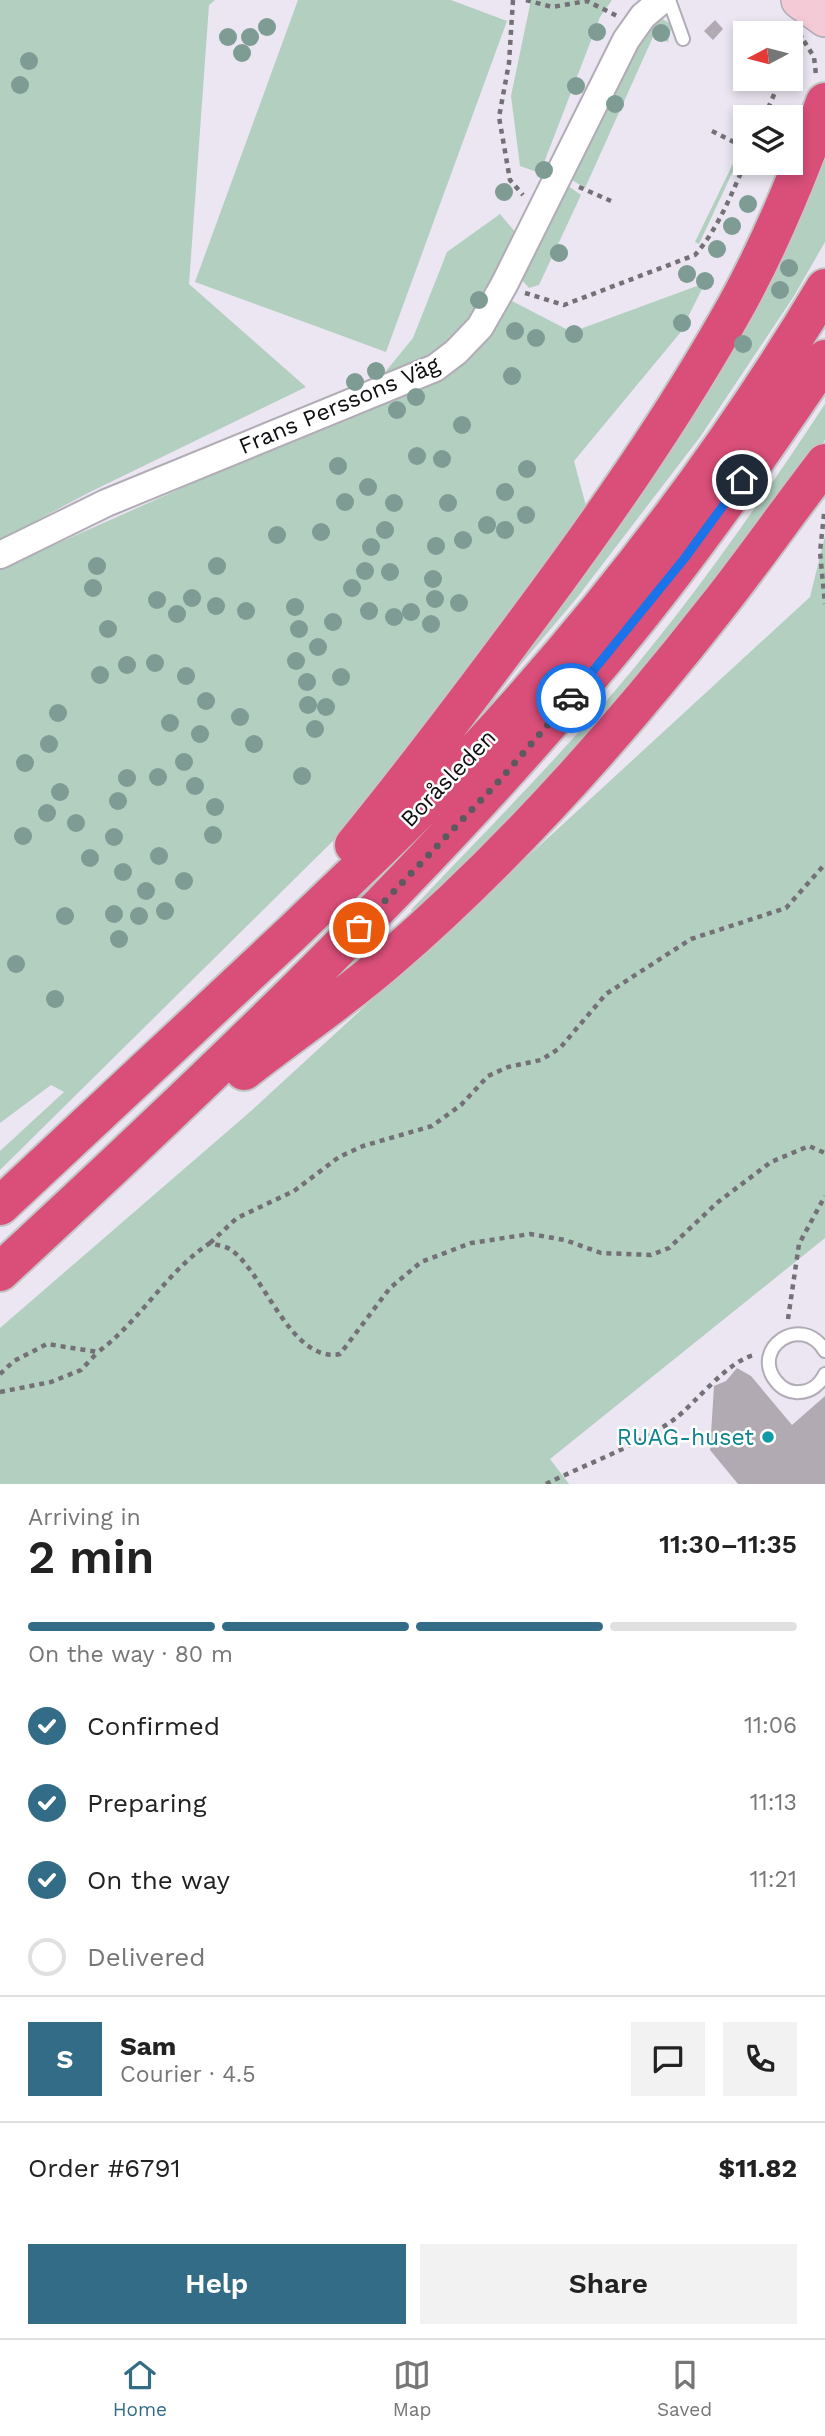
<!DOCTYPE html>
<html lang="en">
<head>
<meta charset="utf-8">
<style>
	body { margin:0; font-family:"Work Sans",sans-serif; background:#f2f2f2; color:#222; height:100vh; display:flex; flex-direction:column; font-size:26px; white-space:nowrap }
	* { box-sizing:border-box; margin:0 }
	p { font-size:23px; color:#767676 }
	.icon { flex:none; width:38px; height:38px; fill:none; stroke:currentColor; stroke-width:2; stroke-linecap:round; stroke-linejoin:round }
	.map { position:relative; height:1484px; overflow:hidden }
	.sheet { display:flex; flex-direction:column; background:#fff; flex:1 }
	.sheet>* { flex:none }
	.needle { width:46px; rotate:263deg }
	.controls { position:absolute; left:733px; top:21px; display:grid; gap:14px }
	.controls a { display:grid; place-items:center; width:70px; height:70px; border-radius:0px; background:#fff; box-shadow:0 4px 10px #0003; font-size:35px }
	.pin { position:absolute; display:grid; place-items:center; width:60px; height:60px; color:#fff; margin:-30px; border:4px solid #fff; border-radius:50%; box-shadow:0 2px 7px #0007 }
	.courier { position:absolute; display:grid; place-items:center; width:70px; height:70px; margin:-35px; border:5px solid #1a73e8; border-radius:50%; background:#fff; color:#222; box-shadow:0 2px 9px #0007 }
	.head em { font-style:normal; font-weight:600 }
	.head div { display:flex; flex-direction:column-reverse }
	.head { display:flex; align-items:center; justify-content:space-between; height:119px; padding:0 28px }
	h1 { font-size:46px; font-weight:600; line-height:52px }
	.bar { display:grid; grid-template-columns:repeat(4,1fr); gap:10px 7px; align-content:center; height:84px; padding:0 28px }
	.bar i { height:9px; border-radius:5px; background:#e0e0e0 }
	.bar .current { background:#336c86 }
	.bar p { grid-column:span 4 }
	.line { display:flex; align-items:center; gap:18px; padding:0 28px; border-top:2px solid #e0e0e0 }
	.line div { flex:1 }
	.round { display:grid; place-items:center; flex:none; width:74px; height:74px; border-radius:0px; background:#f2f2f2 }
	ol { padding:0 28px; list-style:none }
	li { display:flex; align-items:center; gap:21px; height:77px }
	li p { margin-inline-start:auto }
	li .icon { padding:7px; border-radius:50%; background:#336c86; color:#fff; stroke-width:4 }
	li:last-child { color:#767676 }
	li i { width:38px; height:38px; border:4px solid #e0e0e0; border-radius:50% }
	.button { display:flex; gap:14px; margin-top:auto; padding:14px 28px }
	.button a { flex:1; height:80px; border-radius:0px; background:#336c86; color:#fff; font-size:28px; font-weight:600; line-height:80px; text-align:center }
	.button a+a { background:#f2f2f2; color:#222 }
	.tabs { display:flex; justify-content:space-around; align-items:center; height:98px; border-top:2px solid #e0e0e0; background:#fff; font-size:19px; color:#767676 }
	.tabs a { display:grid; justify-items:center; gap:4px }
	.tabs .current { color:#336c86 }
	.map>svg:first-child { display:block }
	.green { fill:#b2cfc0 }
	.building { fill:#b1aab3 }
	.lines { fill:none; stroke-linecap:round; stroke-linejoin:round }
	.lane-casing { stroke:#b1acb6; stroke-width:16 }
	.street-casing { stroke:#b1acb6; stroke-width:30 }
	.secondary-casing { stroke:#b1acb6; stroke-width:40 }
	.highway-casing { stroke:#c5c5c6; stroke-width:42 }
	.path { stroke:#737076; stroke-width:4.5; stroke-dasharray:5 5; stroke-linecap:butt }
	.lane { stroke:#fff; stroke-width:12 }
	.street { stroke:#fff; stroke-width:26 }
	.secondary { stroke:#f4cad7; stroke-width:37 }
	.highway { stroke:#d94f79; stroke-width:38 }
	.tree { fill:#7e9c93 }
	.done { stroke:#5c5a5f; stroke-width:7; stroke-dasharray:0 12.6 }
	.route { stroke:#1a73e8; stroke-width:9 }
	.culture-dot { fill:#0f9aa8; stroke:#fff; stroke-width:2.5 }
	.labels { text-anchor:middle; stroke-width:5; stroke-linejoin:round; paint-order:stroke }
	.street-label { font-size:23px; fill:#0f0e11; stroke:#fff }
	.culture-label { font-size:23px; fill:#0d838f; stroke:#fff; text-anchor:end }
</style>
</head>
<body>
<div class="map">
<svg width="825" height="1484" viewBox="0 0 825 1484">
	<rect width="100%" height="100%" fill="#ebe6f1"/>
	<!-- green -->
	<path class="green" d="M0,0H215L209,5L189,284L306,387L90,492L0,540Z
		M298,0H451L507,21L386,352L195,282Z
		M531,0H612L600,17L540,173L520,166L511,96Z
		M661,18L672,25L668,42L653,37L585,188L569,178C583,148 634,25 661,18Z
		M825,141V242L794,296L700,437L576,599L492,698Z
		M740,149L742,152L699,244L695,242Z
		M568,186L581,195L539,285L529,288L520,278L565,187Z
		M500,214L516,233L504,297L572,332L705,283L680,333L574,461L586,506L445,709L337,837L0,1170V1151L64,1092L51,1085L0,1123V569L218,472L345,421L413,338L447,252Z
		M825,404V440C748,536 675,637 593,731C537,794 474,853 414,912L411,910C472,845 535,782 593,716C679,619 754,512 825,404Z
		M825,536V1238L550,1459L569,1484H0V1328L251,1111L810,597Z"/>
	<!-- building -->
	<path class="building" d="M715,20L723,29L713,40L704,31Z
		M737,1368L751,1376L792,1425L825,1396V1484H738L710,1450L714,1386L726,1381Z"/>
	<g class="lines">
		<defs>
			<path id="lane" d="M669,0L683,39
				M825,1351C801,1312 750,1349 776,1381C781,1388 790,1393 799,1392C811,1392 820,1384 825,1374"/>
			<path id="street" d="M0,555L106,503L435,368L456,352L480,327L504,285L626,40L643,16L662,0"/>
			<path id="secondary" d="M800,0L825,18"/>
			<path id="highway" d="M354,845C412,774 467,701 522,627C599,524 673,419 736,306C772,241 800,172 825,102
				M244,1071C291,1034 342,1000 387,961C508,857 618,733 716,608C754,560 788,511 825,463
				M0,1206C97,1115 194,1025 291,934C352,875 415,817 473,754C605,612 726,454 825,288
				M0,1272C203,1084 405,893 585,682C673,580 750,470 825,359"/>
		</defs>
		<!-- lane casing -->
		<use href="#lane" class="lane-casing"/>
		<!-- street casing -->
		<use href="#street" class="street-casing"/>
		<!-- secondary casing -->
		<use href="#secondary" class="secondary-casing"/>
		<!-- highway casing -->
		<use href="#highway" class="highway-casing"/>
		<!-- path -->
		<path class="path" d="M513,0L509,63L499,117L510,180L523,195
			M526,0L552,7L587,1L617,16
			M804,41L814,57L816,75
			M791,56L802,35
			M739,65L746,61
			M764,117L781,79
			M712,131L746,148
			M579,187L611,201
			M525,293L564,305L695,255C718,229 732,193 746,161
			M824,514L820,552L825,604
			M210,1243L237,1218L294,1191L339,1157L363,1146L432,1126L461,1105L488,1076L508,1067L541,1060L560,1048L606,994L691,939L786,908L825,864
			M788,1319L799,1244L825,1196
			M0,1374L14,1361L47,1344L98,1352C141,1320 167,1271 210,1243C216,1245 226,1246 231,1250C264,1272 291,1364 340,1354L390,1288L421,1262L471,1243L530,1234L565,1240L601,1253L651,1255L669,1248L718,1202L771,1162L809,1146L825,1153
			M0,1392L51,1382L81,1370L97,1353
			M546,1484C588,1463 638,1446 676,1418C696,1402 730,1359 755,1355"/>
		<!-- lane -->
		<use href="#lane" class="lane"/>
		<!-- street -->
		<use href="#street" class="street"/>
		<!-- secondary -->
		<use href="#secondary" class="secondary"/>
		<!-- highway -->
		<use href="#highway" class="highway"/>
	</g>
	<!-- trees -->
	<g class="tree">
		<circle cx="267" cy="27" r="9"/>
		<circle cx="597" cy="32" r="9"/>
		<circle cx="661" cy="33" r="9"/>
		<circle cx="228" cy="37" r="9"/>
		<circle cx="250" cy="37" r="9"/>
		<circle cx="242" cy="53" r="9"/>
		<circle cx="29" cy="61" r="9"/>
		<circle cx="20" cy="85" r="9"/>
		<circle cx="576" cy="86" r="9"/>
		<circle cx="615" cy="104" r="9"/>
		<circle cx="544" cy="170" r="9"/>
		<circle cx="504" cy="192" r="9"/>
		<circle cx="748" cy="204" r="9"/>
		<circle cx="732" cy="226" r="9"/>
		<circle cx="717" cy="249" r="9"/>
		<circle cx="559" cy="253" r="9"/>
		<circle cx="789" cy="268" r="9"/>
		<circle cx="687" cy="274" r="9"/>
		<circle cx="705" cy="281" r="9"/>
		<circle cx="780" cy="290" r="9"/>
		<circle cx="479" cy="300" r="9"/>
		<circle cx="682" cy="323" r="9"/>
		<circle cx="515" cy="331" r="9"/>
		<circle cx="574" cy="334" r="9"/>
		<circle cx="536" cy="338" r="9"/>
		<circle cx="743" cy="344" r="9"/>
		<circle cx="376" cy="371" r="9"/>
		<circle cx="512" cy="376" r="9"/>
		<circle cx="355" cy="382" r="9"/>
		<circle cx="416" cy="397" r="9"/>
		<circle cx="397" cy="410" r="9"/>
		<circle cx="462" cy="425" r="9"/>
		<circle cx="417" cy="456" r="9"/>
		<circle cx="442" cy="459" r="9"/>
		<circle cx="338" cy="466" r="9"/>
		<circle cx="527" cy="469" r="9"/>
		<circle cx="368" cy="487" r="9"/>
		<circle cx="505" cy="492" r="9"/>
		<circle cx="345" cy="502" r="9"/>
		<circle cx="394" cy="503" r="9"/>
		<circle cx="448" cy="503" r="9"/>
		<circle cx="526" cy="515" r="9"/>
		<circle cx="487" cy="525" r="9"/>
		<circle cx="385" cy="530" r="9"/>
		<circle cx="505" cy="530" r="9"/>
		<circle cx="321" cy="532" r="9"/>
		<circle cx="277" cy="535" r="9"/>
		<circle cx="463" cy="540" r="9"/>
		<circle cx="436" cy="546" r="9"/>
		<circle cx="371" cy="547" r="9"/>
		<circle cx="97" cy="566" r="9"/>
		<circle cx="217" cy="566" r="9"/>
		<circle cx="365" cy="571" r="9"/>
		<circle cx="390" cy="572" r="9"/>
		<circle cx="433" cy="579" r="9"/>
		<circle cx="93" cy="588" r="9"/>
		<circle cx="352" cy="588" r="9"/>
		<circle cx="192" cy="598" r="9"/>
		<circle cx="435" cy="599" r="9"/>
		<circle cx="157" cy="600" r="9"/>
		<circle cx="459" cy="603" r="9"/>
		<circle cx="216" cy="606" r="9"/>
		<circle cx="295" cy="607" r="9"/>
		<circle cx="246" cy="611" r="9"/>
		<circle cx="369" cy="611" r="9"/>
		<circle cx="411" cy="612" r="9"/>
		<circle cx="177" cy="614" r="9"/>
		<circle cx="394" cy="617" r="9"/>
		<circle cx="333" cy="622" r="9"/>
		<circle cx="431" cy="624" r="9"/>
		<circle cx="108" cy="629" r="9"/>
		<circle cx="299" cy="629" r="9"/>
		<circle cx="318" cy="647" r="9"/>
		<circle cx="296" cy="661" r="9"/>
		<circle cx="155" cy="663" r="9"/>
		<circle cx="127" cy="665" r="9"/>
		<circle cx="100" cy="675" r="9"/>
		<circle cx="186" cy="676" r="9"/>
		<circle cx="341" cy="677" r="9"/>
		<circle cx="307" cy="682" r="9"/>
		<circle cx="206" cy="701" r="9"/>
		<circle cx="308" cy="705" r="9"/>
		<circle cx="326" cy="707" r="9"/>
		<circle cx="58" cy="713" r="9"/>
		<circle cx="240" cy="717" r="9"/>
		<circle cx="170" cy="723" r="9"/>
		<circle cx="315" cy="729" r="9"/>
		<circle cx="200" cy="734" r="9"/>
		<circle cx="49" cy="744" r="9"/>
		<circle cx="254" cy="744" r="9"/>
		<circle cx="184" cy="762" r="9"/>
		<circle cx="25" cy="763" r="9"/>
		<circle cx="302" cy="776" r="9"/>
		<circle cx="158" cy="777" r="9"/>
		<circle cx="127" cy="778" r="9"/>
		<circle cx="195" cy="786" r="9"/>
		<circle cx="60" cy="792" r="9"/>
		<circle cx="118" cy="801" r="9"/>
		<circle cx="215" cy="807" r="9"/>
		<circle cx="47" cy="813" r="9"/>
		<circle cx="76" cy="823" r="9"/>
		<circle cx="213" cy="835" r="9"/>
		<circle cx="23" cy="836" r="9"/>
		<circle cx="114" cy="837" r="9"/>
		<circle cx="159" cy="856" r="9"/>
		<circle cx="90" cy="858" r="9"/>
		<circle cx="123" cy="872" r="9"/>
		<circle cx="184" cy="881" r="9"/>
		<circle cx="146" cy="891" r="9"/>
		<circle cx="165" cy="911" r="9"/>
		<circle cx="114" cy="914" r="9"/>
		<circle cx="65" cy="916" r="9"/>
		<circle cx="139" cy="916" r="9"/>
		<circle cx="119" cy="939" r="9"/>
		<circle cx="16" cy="964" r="9"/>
		<circle cx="55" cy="999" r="9"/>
	</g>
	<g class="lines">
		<!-- done -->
		<path class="done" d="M359,928L499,781L571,698"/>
		<!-- route -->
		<path class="route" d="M571,698L684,559L742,480"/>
	</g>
	<!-- markers -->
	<circle class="culture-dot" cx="768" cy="1437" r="7"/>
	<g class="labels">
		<!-- street labels -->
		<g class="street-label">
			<text transform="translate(339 405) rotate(-23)" y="8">Frans Perssons Väg</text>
			<text transform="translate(448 778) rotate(-46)" y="8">Boråsleden</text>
		</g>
		<!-- culture labels -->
		<g class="culture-label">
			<text x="754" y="1445">RUAG-huset</text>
		</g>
	</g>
</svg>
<div class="controls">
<a><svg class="needle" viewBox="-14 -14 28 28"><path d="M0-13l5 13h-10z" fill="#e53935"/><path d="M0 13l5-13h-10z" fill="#767676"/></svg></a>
<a><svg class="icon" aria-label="layers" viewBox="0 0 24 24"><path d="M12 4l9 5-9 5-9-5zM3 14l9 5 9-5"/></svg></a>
</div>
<div class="pin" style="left:359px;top:928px;background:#ea580c"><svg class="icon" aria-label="bag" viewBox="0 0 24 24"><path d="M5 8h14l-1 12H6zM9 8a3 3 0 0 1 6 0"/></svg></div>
<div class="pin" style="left:742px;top:480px;background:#1f2937"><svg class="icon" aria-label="home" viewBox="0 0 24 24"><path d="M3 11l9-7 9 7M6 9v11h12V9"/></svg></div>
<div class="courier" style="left:571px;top:698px"><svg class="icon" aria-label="car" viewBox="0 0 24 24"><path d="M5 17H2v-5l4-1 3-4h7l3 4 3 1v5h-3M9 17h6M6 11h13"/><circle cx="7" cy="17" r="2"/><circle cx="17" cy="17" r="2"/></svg></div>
</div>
<section class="sheet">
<div class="head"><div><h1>2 min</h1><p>Arriving in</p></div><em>11:30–11:35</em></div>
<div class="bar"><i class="current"></i><i class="current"></i><i class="current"></i><i></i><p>On the way · 80 m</p></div>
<ol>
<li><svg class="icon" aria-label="check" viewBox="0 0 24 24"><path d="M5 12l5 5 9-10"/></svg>Confirmed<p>11:06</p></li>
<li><svg class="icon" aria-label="check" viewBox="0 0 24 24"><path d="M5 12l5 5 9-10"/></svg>Preparing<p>11:13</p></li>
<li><svg class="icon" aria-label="check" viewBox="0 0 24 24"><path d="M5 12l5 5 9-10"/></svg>On the way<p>11:21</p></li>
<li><i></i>Delivered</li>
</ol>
<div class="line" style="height:126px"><b class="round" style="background:#336c86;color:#fff">S</b><div><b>Sam</b><p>Courier · 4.5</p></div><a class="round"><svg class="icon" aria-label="chat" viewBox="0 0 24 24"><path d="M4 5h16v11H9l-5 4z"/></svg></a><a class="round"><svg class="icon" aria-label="phone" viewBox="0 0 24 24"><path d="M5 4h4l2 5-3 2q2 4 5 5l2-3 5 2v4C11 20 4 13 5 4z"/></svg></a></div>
<div class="line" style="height:91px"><div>Order #6791</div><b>$11.82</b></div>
<div class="button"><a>Help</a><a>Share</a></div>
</section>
<nav class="tabs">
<a class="current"><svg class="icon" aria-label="home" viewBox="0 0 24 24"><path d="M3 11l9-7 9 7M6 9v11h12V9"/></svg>Home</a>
<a><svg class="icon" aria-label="map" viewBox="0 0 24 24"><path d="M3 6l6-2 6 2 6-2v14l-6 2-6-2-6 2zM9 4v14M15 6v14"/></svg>Map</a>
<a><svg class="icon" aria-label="saved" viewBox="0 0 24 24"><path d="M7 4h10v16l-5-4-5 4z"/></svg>Saved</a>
</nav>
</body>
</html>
